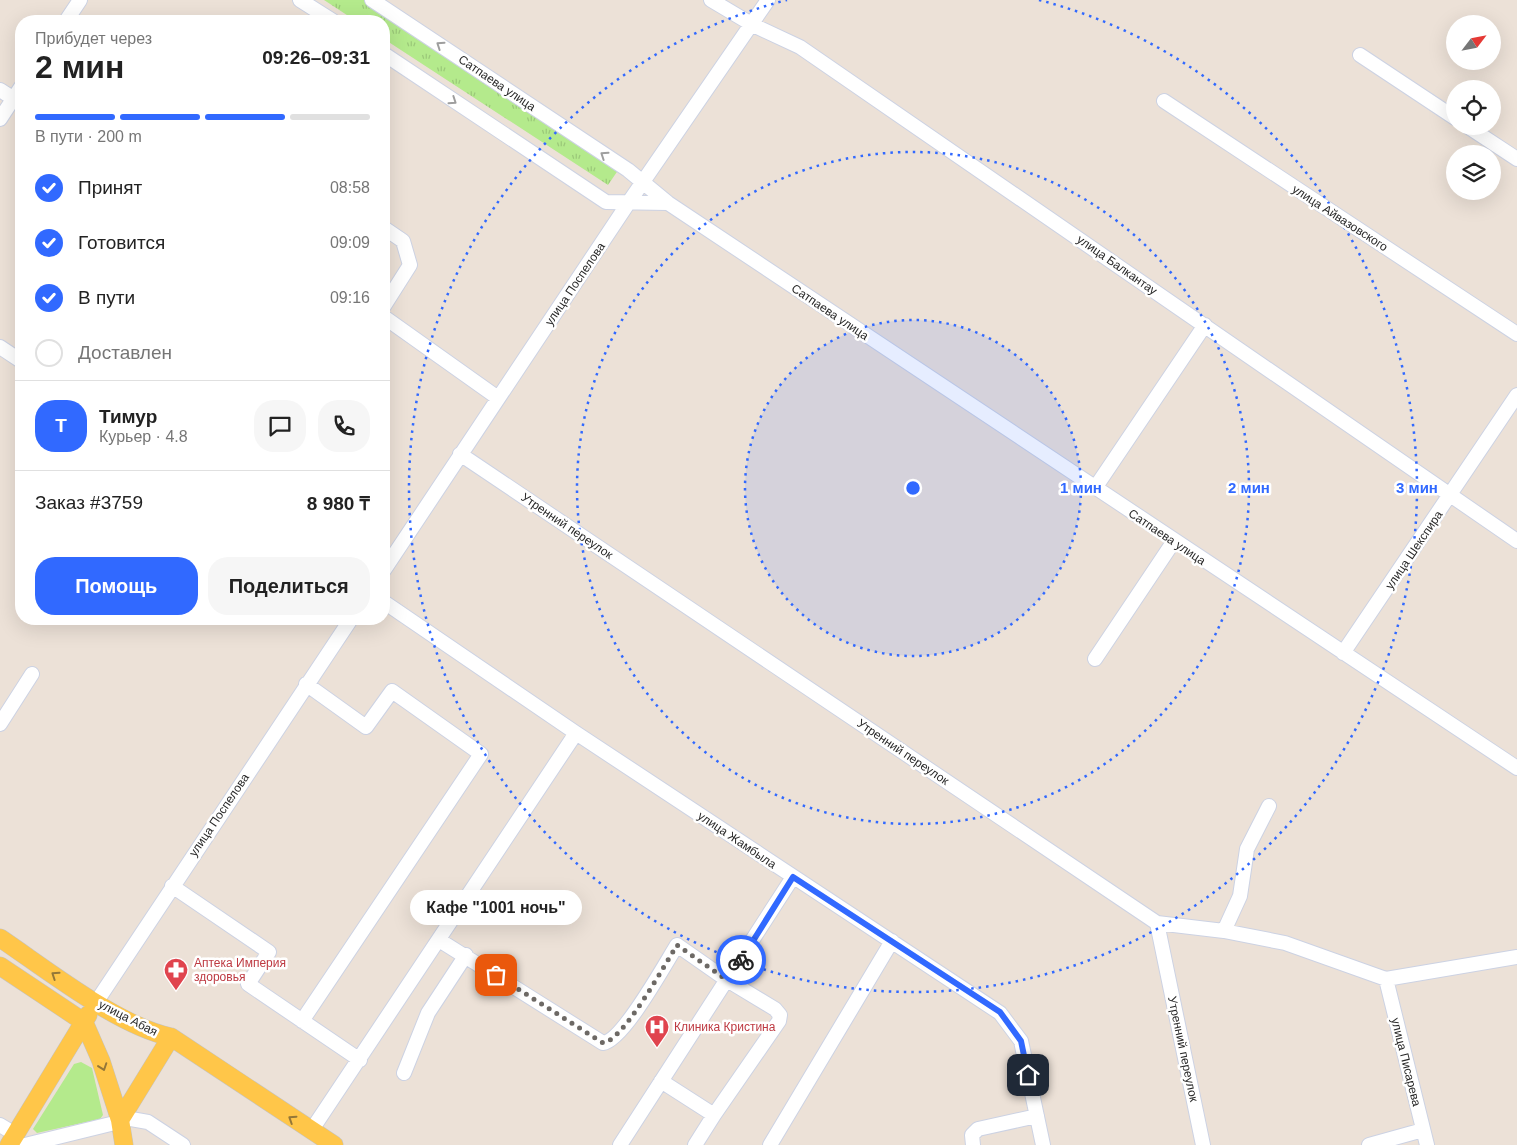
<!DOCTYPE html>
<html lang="ru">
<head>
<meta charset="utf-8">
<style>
	body { margin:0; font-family:Arial,sans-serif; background:#f6f6f6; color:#222; height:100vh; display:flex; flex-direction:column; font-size:19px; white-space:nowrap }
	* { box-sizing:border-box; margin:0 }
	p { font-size:16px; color:#767676 }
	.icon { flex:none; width:28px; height:28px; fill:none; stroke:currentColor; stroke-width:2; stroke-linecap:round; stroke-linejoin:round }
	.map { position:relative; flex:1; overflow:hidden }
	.side { position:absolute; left:15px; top:15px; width:375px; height:610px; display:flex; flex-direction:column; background:#fff; border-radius:20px; box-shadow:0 5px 20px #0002 }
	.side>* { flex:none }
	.needle { width:32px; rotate:58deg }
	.controls { position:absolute; left:1446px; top:15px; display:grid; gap:10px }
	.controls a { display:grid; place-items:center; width:55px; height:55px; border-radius:50%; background:#fff; box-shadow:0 5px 20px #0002; font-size:25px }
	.pin { position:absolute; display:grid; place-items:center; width:42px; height:42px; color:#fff; margin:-21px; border-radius:10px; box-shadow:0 2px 8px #0006 }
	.courier { position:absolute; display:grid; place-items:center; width:50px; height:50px; margin:-25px; border:4px solid #3169ff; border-radius:50%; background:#fff; color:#222; box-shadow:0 1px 6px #0007 }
	.bubble { position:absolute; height:35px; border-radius:18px; background:#fff; box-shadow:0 5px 20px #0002; font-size:16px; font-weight:800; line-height:35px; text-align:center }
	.overview em { font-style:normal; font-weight:800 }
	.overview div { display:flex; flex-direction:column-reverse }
	.overview { display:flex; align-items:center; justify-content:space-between; height:85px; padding:0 20px }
	h1 { font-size:32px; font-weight:800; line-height:38px }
	.bar { display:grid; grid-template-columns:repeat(4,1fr); gap:8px 5px; align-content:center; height:60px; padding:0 20px }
	.bar i { height:6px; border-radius:4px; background:#e0e0e0 }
	.bar .selected { background:#3169ff }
	.bar p { grid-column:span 4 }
	.line { display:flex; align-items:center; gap:12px; padding:0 20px; border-top:1px solid #e0e0e0 }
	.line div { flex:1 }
	.round { display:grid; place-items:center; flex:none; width:52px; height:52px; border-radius:20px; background:#f6f6f6 }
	ol { padding:0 20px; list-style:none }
	li { display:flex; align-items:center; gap:15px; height:55px }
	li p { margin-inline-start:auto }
	li .icon { padding:5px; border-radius:50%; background:#3169ff; color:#fff; stroke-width:4 }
	li:last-child { color:#767676 }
	li i { width:28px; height:28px; border:2px solid #e0e0e0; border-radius:50% }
	.primary-button { display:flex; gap:10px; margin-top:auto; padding:10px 20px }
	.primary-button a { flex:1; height:58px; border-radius:20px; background:#3169ff; color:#fff; font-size:20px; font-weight:800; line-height:58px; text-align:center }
	.primary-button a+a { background:#f6f6f6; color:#222 }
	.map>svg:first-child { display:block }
	.grass { fill:#b4ea8c }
	.park { fill:url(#park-tufts) }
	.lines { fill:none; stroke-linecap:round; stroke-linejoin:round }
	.minor-casing { stroke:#ccd2e3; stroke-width:16 }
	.major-casing { stroke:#c3c3c3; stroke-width:19 }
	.minor { stroke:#fff; stroke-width:14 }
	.major { stroke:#ffc649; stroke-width:18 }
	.oneway { stroke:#9e9e9e }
	.oneway2 { stroke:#947738 }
	.done { stroke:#6d6965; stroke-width:5; stroke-dasharray:0 9 }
	.route { stroke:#3169ff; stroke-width:6 }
	.ring { fill:none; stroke:#3169ff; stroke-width:2.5; stroke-dasharray:2.5 5 }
	.labels { text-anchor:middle; stroke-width:5; stroke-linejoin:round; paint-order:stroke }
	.street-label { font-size:12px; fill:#282828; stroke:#fff }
	.health-label { font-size:12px; fill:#be3a42; stroke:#fff; text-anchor:start }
	.centre { fill:#3169ff; stroke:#fff; stroke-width:2.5 }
	.ring-label { font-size:15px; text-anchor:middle; font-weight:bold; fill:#3169ff; stroke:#fff; stroke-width:5; stroke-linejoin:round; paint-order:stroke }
</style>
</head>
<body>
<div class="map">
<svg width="1517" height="1145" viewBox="0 0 1517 1145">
	<defs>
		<pattern id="park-tufts" width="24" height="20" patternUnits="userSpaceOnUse" patternTransform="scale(1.25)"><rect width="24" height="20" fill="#b4ea8c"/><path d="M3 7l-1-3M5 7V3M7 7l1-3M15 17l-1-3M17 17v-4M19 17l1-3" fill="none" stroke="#9bc979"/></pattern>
	</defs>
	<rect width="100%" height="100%" fill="#ece1d7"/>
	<!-- grass -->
	<path class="grass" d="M81,1062L92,1068L103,1115L100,1119L37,1133L33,1129L74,1064Z"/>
	<!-- park -->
	<path class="park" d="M324,0H374L623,163L608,185L384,39V21H356Z"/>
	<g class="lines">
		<defs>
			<path id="minor" d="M300,0L333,21
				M372,0L628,170L668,203L1517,768
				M711,0L753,25L800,47L1517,541
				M66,21L80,0
				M384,54L606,202L668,203
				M1360,55L1455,118
				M0,90L14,99
				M1164,101L1517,334
				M0,119L21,87
				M1467,126L1517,159
				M384,228L403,241L410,265L384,306
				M384,317L498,398
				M0,347L21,361
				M460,454L1157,923L1203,1145
				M1095,488L1205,325
				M384,570L629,202L768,0
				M384,602L576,733L1000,1013L1021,1041L1043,1145
				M1343,653L1517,395
				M1095,659L1174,541
				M0,724L32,674
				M172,886L269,952L248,984L360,1060
				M1157,923L1224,931L1285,943L1386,979L1517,957
				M1224,931L1240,896L1247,849L1269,806
				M439,940L603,1043C623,1041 665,964 677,945L727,980L775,1009L780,1015L779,1021L714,1115L661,1081
				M1386,979L1427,1145
				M91,1010L351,619
				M302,1021L481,754L392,691L366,727L306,684
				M404,1073L428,1013L466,955
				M0,1125L15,1134
				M311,1131L576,733
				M25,1145L131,1119L148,1122L183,1145
				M620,1145L793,877
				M695,1145L714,1115
				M770,1145L892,941
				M973,1145L972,1135L978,1129L1037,1116
				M1369,1145L1423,1130"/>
			<path id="major" d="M0,938C46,969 118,1026 171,1037L334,1145
				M0,966L84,1022L101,1061L120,1120L124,1145
				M120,1120L171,1037
				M9,1145L88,1015"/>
		</defs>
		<!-- minor casing -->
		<use href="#minor" class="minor-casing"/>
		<!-- major casing -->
		<use href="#major" class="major-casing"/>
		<!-- minor -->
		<use href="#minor" class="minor"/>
		<!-- major -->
		<use href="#major" class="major"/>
	</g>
	<!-- one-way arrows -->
	<defs><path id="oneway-chevron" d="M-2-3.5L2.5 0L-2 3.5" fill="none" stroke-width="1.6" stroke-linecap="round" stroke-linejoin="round" transform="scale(1.25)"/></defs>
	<g class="oneway">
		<use href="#oneway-chevron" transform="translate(440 45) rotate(-146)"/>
		<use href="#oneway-chevron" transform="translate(453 101) rotate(34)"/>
		<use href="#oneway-chevron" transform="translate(604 155) rotate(-146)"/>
	</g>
	<g class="oneway2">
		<use href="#oneway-chevron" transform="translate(55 975) rotate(-146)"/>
		<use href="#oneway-chevron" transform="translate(103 1067) rotate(71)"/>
		<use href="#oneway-chevron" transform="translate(292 1119) rotate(-147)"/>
	</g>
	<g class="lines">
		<!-- done -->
		<path class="done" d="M496,975L603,1043C623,1041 665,964 677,945L727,980L741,960"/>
		<!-- route -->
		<path class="route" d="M741,960L793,877L1000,1012L1021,1041L1028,1075"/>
	</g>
	<!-- distance rings -->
	<circle cx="913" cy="488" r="168" fill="#3169ff" fill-opacity=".12"/>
	<g class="ring">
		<circle cx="913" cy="488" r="168"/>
		<circle cx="913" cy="488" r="336"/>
		<path d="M1039 0A504 504 0 1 1 787 0"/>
	</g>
	<!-- icons -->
	<defs>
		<symbol id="pharmacy-pin" viewBox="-11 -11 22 30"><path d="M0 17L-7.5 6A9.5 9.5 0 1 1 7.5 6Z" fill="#e0444e" stroke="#fff"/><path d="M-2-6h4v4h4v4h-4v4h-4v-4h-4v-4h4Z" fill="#fff"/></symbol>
		<symbol id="hospital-pin" viewBox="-11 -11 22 30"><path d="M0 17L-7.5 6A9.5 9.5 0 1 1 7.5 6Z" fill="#e0444e" stroke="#fff"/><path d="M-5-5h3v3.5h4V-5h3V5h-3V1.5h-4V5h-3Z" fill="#fff"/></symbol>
	</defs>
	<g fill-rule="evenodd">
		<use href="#pharmacy-pin" x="162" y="956" width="28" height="38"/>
		<use href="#hospital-pin" x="643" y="1013" width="28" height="38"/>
	</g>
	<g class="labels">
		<!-- street labels -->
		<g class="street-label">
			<text transform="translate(497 83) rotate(34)" y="4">Сатпаева улица</text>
			<text transform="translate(1340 218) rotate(33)" y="4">улица Айвазовского</text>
			<text transform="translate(1117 265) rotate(35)" y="4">улица Балкантау</text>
			<text transform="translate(575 284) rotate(-56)" y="4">улица Поспелова</text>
			<text transform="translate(830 312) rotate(34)" y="4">Сатпаева улица</text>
			<text transform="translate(567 526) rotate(34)" y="4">Утренний переулок</text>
			<text transform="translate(1167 537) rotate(34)" y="4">Сатпаева улица</text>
			<text transform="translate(1414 550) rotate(-56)" y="4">улица Шекспира</text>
			<text transform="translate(903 752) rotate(34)" y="4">Утренний переулок</text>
			<text transform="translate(219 815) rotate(-56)" y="4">улица Поспелова</text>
			<text transform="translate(737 840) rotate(34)" y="4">улица Жамбыла</text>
			<text transform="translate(128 1018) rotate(27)" y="4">улица Абая</text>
			<text transform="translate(1183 1049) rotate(78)" y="4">Утренний переулок</text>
			<text transform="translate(1406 1062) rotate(76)" y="4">улица Писарева</text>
		</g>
		<!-- health labels -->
		<g class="health-label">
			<text x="194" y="967">Аптека Империя<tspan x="194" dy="14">здоровья</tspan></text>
			<text x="674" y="1031">Клиника Кристина</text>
		</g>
	</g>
	<circle cx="913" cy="488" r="8" class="centre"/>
	<g class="ring-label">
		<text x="1081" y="493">1 мин</text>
		<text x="1249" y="493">2 мин</text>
		<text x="1417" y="493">3 мин</text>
	</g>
</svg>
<div class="controls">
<a><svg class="needle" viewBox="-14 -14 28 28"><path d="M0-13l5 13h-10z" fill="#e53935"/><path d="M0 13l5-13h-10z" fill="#767676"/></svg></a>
<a><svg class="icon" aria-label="locate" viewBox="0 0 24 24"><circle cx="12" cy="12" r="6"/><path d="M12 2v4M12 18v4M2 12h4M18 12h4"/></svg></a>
<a><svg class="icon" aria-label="layers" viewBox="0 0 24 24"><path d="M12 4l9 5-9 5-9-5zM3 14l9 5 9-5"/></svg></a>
</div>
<div class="pin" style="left:496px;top:975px;background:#ea580c"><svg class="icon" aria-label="bag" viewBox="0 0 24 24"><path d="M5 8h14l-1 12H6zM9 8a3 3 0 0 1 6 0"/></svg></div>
<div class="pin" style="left:1028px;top:1075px;background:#1f2937"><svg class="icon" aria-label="home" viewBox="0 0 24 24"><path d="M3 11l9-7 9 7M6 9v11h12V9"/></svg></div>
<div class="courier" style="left:741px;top:960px"><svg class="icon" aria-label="bike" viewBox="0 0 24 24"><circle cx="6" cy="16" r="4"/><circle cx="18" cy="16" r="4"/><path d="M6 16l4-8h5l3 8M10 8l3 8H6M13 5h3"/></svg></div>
<div class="bubble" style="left:410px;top:890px;width:172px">Кафе &quot;1001 ночь&quot;</div>
<section class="side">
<div class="overview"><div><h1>2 мин</h1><p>Прибудет через</p></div><em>09:26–09:31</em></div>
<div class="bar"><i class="selected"></i><i class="selected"></i><i class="selected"></i><i></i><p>В пути · 200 m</p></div>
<ol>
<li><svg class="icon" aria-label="check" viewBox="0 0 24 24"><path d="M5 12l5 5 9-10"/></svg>Принят<p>08:58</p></li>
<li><svg class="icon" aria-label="check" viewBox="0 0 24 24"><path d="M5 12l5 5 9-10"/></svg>Готовится<p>09:09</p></li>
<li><svg class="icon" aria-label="check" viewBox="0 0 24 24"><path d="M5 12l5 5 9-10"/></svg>В пути<p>09:16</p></li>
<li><i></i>Доставлен</li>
</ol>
<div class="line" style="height:90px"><b class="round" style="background:#3169ff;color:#fff">Т</b><div><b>Тимур</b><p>Курьер · 4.8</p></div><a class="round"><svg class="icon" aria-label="chat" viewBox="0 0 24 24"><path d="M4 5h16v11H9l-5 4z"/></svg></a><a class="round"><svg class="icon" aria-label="phone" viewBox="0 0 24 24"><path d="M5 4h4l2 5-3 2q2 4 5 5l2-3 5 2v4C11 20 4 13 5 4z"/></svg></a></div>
<div class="line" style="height:65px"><div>Заказ #3759</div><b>8 980 ₸</b></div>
<div class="primary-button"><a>Помощь</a><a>Поделиться</a></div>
</section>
</div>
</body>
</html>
